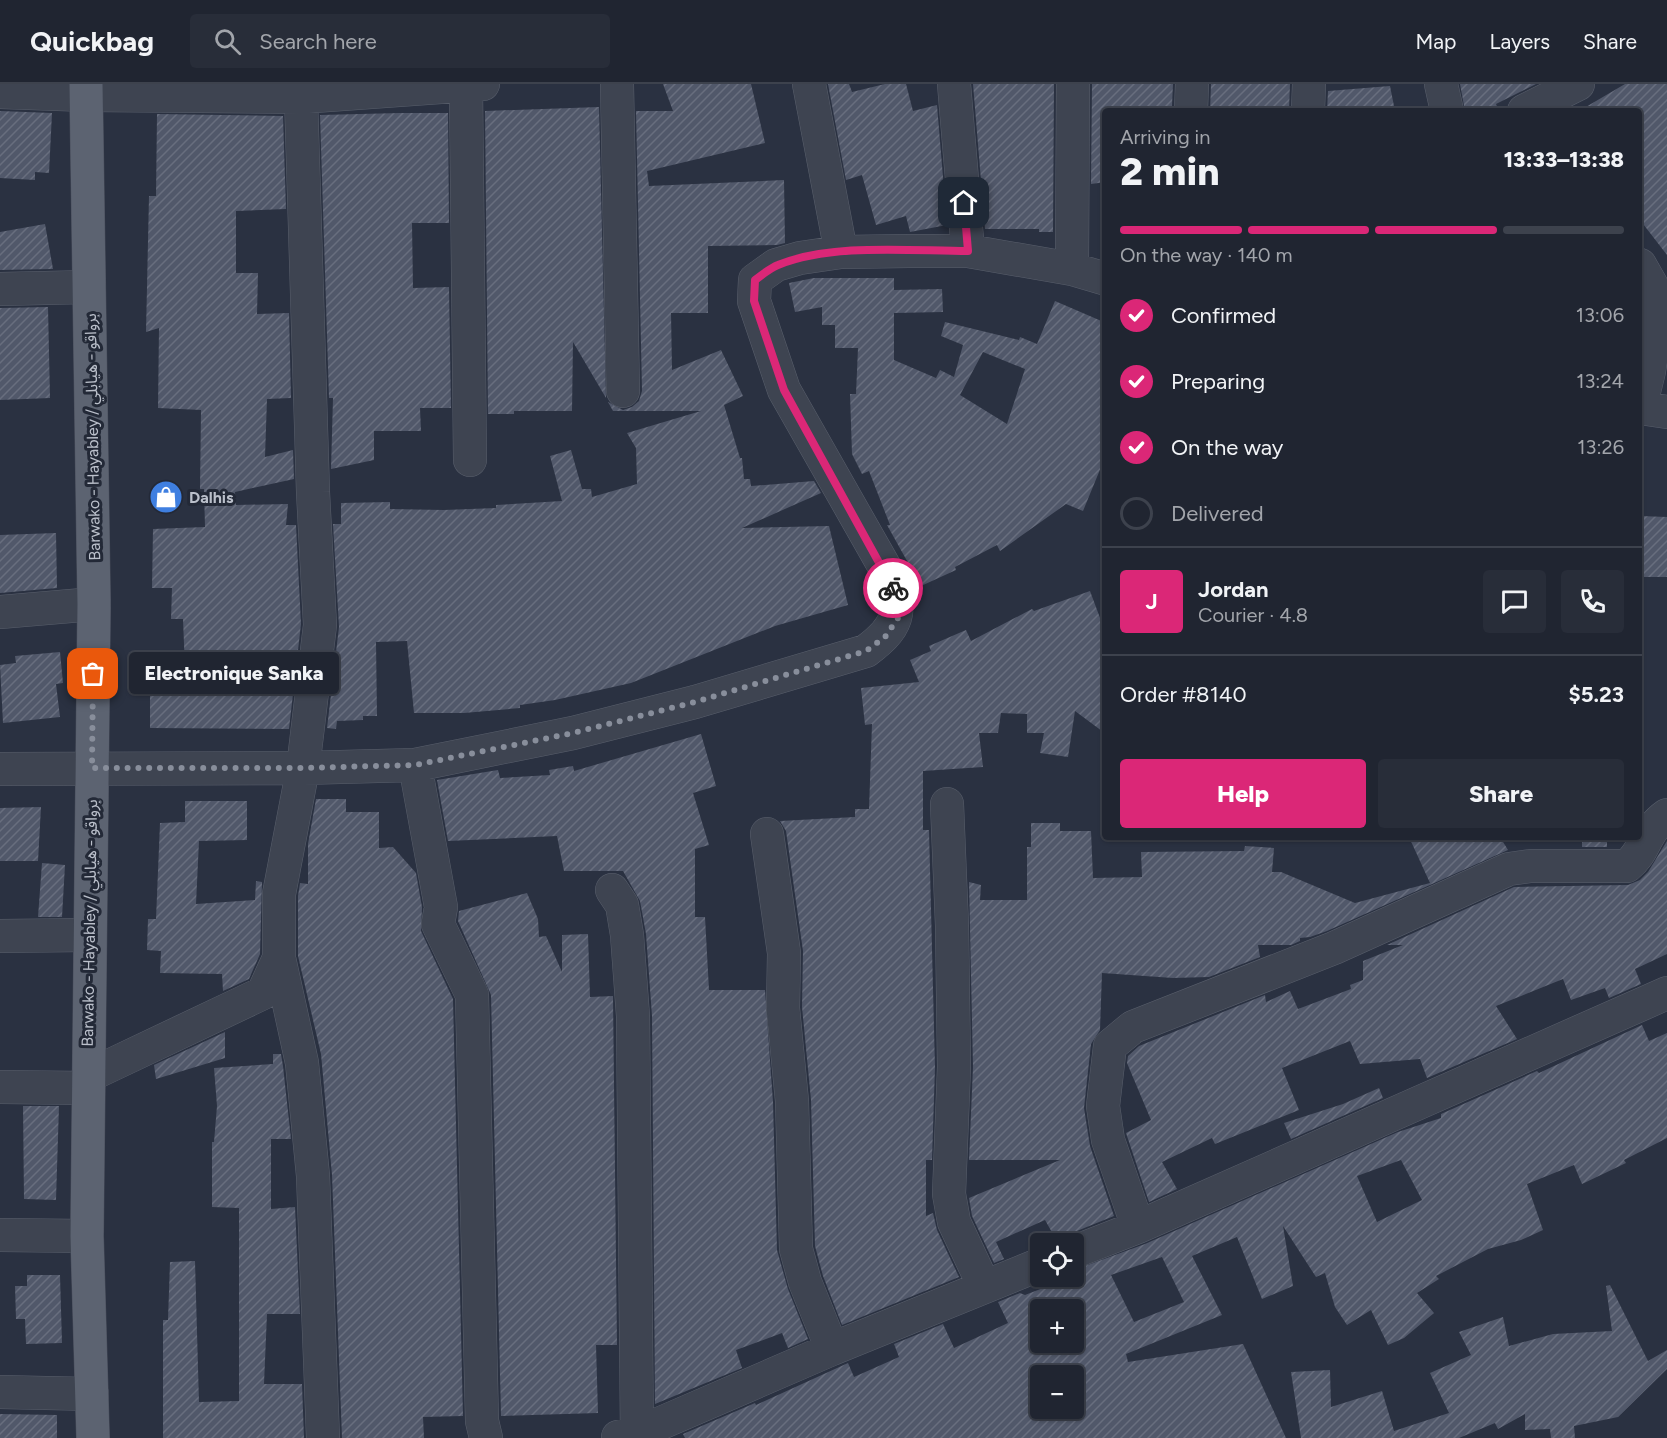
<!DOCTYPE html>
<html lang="en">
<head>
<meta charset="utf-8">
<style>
	body { margin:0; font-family:Figtree,"Noto Sans Arabic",sans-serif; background:#282d39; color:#f1f3f6; height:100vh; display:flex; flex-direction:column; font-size:22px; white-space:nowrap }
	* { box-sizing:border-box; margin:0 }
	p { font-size:20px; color:#a2a5ab }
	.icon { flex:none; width:33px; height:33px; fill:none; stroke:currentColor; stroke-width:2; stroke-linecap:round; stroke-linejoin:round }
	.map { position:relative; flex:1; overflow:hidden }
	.side { position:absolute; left:1102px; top:24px; width:540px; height:732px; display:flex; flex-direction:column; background:#202531; border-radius:6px; box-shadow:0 2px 4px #0004,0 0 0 2px #3d424d }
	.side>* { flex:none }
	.controls { position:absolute; left:1030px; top:1149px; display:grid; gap:12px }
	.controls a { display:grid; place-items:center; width:54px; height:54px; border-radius:6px; background:#202531; box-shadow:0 2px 4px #0004,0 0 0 2px #3d424d; font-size:30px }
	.pin { position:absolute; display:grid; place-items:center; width:51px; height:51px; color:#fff; margin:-26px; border-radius:12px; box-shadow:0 3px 9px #0006 }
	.courier { position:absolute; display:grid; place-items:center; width:60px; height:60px; margin:-30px; border:4px solid #db2777; border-radius:50%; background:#fff; color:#222; box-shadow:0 2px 8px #0007 }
	.bubble { position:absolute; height:42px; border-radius:6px; background:#202531; box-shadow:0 2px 4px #0004,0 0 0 2px #3d424d; font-size:20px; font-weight:800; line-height:42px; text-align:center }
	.summary em { font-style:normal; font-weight:800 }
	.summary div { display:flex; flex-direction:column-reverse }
	.summary { display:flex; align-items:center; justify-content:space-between; height:102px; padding:0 18px }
	h1 { font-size:39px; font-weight:800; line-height:45px }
	.bar { display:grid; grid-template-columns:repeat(4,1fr); gap:9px 6px; align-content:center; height:72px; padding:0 18px }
	.bar i { height:8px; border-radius:4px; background:#3d424d }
	.bar .current { background:#db2777 }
	.bar p { grid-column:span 4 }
	.line { display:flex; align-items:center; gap:15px; padding:0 18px; border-top:2px solid #3d424d }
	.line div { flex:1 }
	.round { display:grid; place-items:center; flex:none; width:63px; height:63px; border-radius:6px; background:#282d39 }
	ol { padding:0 18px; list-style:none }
	li { display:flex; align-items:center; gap:18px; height:66px }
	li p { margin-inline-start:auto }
	li .icon { padding:6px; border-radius:50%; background:#db2777; color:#fff; stroke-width:4 }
	li:last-child { color:#a2a5ab }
	li i { width:33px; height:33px; border:3px solid #3d424d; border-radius:50% }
	.primary-button { display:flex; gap:12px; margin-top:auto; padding:12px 18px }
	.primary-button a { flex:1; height:69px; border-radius:6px; background:#db2777; color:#fff; font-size:24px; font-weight:800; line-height:69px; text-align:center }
	.primary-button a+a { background:#282d39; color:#f1f3f6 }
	header { display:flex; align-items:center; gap:36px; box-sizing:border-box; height:84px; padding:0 30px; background:#202531; border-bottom:2px solid #3d424d }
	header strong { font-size:28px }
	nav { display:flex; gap:33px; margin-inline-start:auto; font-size:21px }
	.search { width:420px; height:54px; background:#282d39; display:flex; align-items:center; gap:15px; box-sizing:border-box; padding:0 21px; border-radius:6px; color:#a2a5ab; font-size:22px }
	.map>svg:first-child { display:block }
	.building { fill:url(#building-hatch); fill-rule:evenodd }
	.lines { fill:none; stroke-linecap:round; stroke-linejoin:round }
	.minor-casing { stroke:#595f6c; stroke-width:34 }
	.major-casing { stroke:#484d5b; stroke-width:34 }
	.minor { stroke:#3e4451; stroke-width:33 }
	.major { stroke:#5c6371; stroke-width:33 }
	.done { stroke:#888e9b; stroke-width:6; stroke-dasharray:0 10.8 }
	.route { stroke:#db2777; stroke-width:8 }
	.labels { text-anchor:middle; stroke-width:6; stroke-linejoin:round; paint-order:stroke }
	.street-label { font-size:16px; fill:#bbc0cb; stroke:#232937 }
	.poi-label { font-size:16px; font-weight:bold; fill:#bbc0cb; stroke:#232937; text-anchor:start }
</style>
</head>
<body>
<header>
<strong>Quickbag</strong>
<div class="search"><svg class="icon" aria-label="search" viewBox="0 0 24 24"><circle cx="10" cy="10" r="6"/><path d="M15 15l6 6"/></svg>Search here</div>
<nav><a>Map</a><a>Layers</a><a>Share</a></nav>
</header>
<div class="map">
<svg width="1667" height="1354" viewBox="0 0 1667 1354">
	<defs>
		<pattern id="building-hatch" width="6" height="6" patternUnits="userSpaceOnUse" patternTransform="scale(1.5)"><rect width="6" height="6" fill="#51586a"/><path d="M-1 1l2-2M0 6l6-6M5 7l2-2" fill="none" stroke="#686e7e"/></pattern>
	</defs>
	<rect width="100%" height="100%" fill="#2a3141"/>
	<!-- building -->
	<path class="building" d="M663,0H751L765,59L647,87L649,102L784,96L785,159L777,161L708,162V229H671L672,286L721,266L743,312L724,321L740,374H742L744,395H750L751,402L814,397L821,409L742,444L829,442L848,521L775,542L631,599L555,616L520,621V624L464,629H414L407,557L376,558L377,632H363V636L337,637L336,645L327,644L339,543L333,440H341V419L390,418V425L444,426L496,424V421L562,417L550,372L571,366L582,405H591L592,413L637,400L636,364L627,349L701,327H613L608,318L623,326L632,323L639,317L642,307L636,27H673Z
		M828,0H849L852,8L885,0H906L913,27L937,21L947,141L910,148L906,132L876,141L862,91L846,96Z
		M973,0H1054L1053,148H1039V145H985Z
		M1092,0H1173L1172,22H1151L1152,27H1106V98L1091,100Z
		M1211,0H1290L1289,27H1210Z
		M1460,0H1536L1496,20L1499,27H1465Z
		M1625,0H1667V171L1640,136V27H1579Z
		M1390,2L1395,27H1327L1328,7Z
		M599,23L606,314L573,258L572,327H514V330H488L485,27Z
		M0,27L52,29L49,89L35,88V96L0,94Z
		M400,29H448L449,139H412L413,204L449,203L451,324H420L421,347H374V376L331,385L333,314H329L320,31Z
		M157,30L283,32L286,125L236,127V189H258L257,230L289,229L291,314L267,315L265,373L293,366L294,395L235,408L236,421L288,420L286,441H296L301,540L289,645L150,644V603H161V584L185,585L183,535H171L172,504H152L153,445L205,443L204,405H200L201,326L158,324L159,244L146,248L149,112H156Z
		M45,140L53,185L0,186V148Z
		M814,194H894V206L942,205L943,228L894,229V276L936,294L940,286L954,293L963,261L941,252L945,238L1019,256L1020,253L1037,260L1055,217L1106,239V371L1083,427L1066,420L1000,467L997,461L955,483L956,486L921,502L887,441H890L869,387L862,390L852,370L850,310H856L858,264H835V241H822V223L795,228L789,199ZM983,268L1025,285L1007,340L960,311Z
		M48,223L50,314L0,316V224Z
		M1640,432L1667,433V493H1640Z
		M56,449L57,504L0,509V451Z
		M1090,507L1106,550V650L1075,627L1068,673L1040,669L1044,649H1027V630L1001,629L998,649H979L983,683L923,687V746H929L935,983L932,1076H926V1132L933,1129L937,1146L959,1193L842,1241L823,1192L815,1162L811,1016L802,923L803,867L786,747L780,737L855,733V725H869L872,640L865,641L861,604L919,598L910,576L931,567L929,562L966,546L971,557L1032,525L1034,527Z
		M60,568L63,599L56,600L60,633L3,639L0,581L16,579L15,572Z
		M701,650L716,702L693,709L709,761L695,765V833H705L709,906H765L773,1018L777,1166L788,1205L808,1255L788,1264L782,1249L736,1266L742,1284L655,1320L652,932L646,850L640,817L623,787H564L557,752L448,757L437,696L498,686L500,694L550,691L549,686L573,682L574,687Z
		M316,715H346V728H379V764L393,763L416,789L422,823L421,847L453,915L463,1332L423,1333L424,1354H342L332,1091L321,970L298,872V812L300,799L308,800V760Z
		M185,717H247V756L199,757L196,820L255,816L256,797L262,798L260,870L249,895L223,907L222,890L160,889L161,867L147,866L148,835H156L160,739L185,738Z
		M41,723L38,777H0V724Z
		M1031,739H1060V747H1091L1093,794L1142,793L1141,768L1244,767L1245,762L1274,764L1272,788H1281L1355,819L1430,799L1409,753H1500L1508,766L1327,847L1310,853L1300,854V857L1291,861H1258L1260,873L1209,893L1173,894L1102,889L1100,946L1091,960L1084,1024L1090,1062L1114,1132L1067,1151L1058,1159L1045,1136L996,1158L1004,1175L994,1179L972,1132L969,1114L1060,1076H969L973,983L969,798L981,801L980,816H1027V763H1031Z
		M1582,753H1607V763H1582Z
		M1667,757V870L1635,885L1641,900L1609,914L1605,904L1571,916L1563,895L1496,922L1517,955L1427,994L1420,975L1360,980L1350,957L1282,984L1299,1026L1215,1060L1212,1054L1162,1078L1177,1105L1149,1118L1126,1049L1151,1036L1127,979L1128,972L1139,962L1265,911L1266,918L1290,907L1298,925L1351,905L1350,901L1363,896V877L1403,861H1387L1514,803L1628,801L1640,796L1648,788Z
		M42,779L65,781L62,833H38Z
		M527,809L538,835L539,853L546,852L562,888V851L588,850L590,913L613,912L617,1261H596L598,1329L501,1332L491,911L458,837L459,827Z
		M1642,941L1649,957L1667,949V1054L1624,1076L1626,1079L1582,1100L1574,1081L1527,1100L1543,1146L1521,1156L1488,1165L1436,1192L1439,1195L1417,1209L1434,1229L1404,1254L1388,1261L1371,1226L1347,1241L1335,1223L1325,1189L1316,1193L1283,1142L1293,1202L1262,1215L1237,1153L1192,1172L1222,1231L1126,1270L1128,1278L1243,1260L1286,1354H685L683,1350L755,1319L756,1321L848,1279L854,1293L899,1273L894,1260L943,1240L954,1264L1008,1239L998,1218L1020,1209L1025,1211L1074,1192V1186L1145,1160L1398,1048L1441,1034V1030L1537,987L1539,989ZM1401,1076L1422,1116L1377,1138L1357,1092ZM1162,1173L1184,1218L1134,1238L1111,1191ZM1041,1226H1074V1258H1041ZM1041,1292H1074V1324H1041Z
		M225,948V974L156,995L154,981Z
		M273,970H281L283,982L291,1055H271V1125L295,1123L300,1230H267L264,1300H302L304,1354H163V1236H168L170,1178L195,1177L199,1318L239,1317V1124L212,1123V1058H214L217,1022L214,984L273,980Z
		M1379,1004L1383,1014L1291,1055L1284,1039L1343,1020Z
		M23,1022H59L56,1116L24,1115Z
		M27,1191H60L62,1259L26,1260L25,1235H16L15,1202H27Z
		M1610,1201L1648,1277L1667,1266V1285L1618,1333L1574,1342L1575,1354H1551L1550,1345L1525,1346V1330L1498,1345L1495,1339L1459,1354H1301L1291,1288L1330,1286L1331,1323L1382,1307L1394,1347L1449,1329L1430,1289L1471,1271L1459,1248L1503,1233L1509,1262L1553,1250L1612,1247L1606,1202Z
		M0,1330L57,1331V1354H0Z"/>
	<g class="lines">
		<defs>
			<path id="minor" d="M617,0L623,307
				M809,0L841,168
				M954,0L968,167
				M1441,0L1447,27
				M466,3L470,376
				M0,8L86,11L301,13L483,0
				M301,13L313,408L320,541L303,684L279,810V874L302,979L313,1092L323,1354
				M1191,27L1192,0
				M1308,27L1309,0
				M1524,27L1578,0
				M1640,181L1660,216L1649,287L1640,324
				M1072,185L1073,0
				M0,205L89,203
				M1640,324L1667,328
				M0,528L94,520
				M415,681L441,823L438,840L472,911L482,1337L486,1354
				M0,685L303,684L415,681L573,649L695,618L866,567C904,539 902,523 884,482L784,306L754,217L755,196L776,181L800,174L841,168L909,167H968L1072,185L1106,195
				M947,720L952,842L954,983L949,1110L954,1138L984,1202
				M767,750L784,869L783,924L792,1017L796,1165L805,1198L832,1265
				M612,806L622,821L627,851L633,932L637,1354
				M0,852L88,851
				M88,992L263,909L279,874
				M0,1003L88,1004
				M1138,1143L1108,1056L1103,1022L1110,962L1133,943L1334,864L1509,785L1531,782H1627C1646,767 1644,747 1667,731
				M0,1151L87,1152
				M1074,1168L1138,1143L1667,909
				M0,1308L92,1310
				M618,1353L638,1349L832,1265L1041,1180"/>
			<path id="major" d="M86,0L94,520L87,1152L93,1354"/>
		</defs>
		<!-- minor casing -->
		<use href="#minor" class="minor-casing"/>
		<!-- major casing -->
		<use href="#major" class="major-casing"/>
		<!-- minor -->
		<use href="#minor" class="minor"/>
		<!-- major -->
		<use href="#major" class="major"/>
	</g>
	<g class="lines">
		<!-- done -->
		<path class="done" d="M93,590L92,684H303L415,681L573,649L695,618L866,567L885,553L898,534L893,504"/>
		<!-- route -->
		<path class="route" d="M893,504L784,306L754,217L755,196C762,191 770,184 778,181C832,159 910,167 968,167L964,119"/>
	</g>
	<!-- icons -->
	<defs>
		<symbol id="shop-disc" viewBox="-11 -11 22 22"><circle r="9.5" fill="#3f7fe0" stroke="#232937"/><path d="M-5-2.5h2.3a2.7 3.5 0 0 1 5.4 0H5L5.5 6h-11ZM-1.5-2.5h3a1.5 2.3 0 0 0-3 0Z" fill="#fff"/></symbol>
	</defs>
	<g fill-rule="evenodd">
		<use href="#shop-disc" x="147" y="394" width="38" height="38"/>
	</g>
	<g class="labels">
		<!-- street labels -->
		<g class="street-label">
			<text transform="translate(92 353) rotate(-91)" y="6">Barwako - Hayabley / برواقو - هيابلي</text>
			<text transform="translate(89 839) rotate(-89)" y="6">Barwako - Hayabley / برواقو - هيابلي</text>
		</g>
		<!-- poi labels -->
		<g class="poi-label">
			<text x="189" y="419">Dalhis</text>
		</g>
	</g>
</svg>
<div class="controls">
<a><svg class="icon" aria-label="locate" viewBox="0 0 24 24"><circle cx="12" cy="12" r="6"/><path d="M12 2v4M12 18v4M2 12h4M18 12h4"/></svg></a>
<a>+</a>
<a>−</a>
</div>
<div class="pin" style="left:93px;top:590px;background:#ea580c"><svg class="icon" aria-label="bag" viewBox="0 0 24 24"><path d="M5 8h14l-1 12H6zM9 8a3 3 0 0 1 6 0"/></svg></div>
<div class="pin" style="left:964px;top:119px;background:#1f2937"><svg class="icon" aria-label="home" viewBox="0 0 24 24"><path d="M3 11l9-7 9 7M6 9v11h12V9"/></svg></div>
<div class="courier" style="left:893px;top:504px"><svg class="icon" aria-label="bike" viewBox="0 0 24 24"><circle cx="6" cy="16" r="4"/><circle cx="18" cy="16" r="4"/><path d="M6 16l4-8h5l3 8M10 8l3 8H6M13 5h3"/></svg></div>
<div class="bubble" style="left:129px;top:568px;width:210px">Electronique Sanka</div>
<section class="side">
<div class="summary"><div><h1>2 min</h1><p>Arriving in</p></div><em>13:33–13:38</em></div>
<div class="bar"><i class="current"></i><i class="current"></i><i class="current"></i><i></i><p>On the way · 140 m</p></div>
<ol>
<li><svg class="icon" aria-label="check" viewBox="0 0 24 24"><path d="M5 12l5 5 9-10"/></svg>Confirmed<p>13:06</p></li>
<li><svg class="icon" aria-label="check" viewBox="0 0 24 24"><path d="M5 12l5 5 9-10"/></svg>Preparing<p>13:24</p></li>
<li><svg class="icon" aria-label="check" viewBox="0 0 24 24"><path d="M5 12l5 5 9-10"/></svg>On the way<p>13:26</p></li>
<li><i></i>Delivered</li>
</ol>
<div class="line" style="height:108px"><b class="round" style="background:#db2777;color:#fff">J</b><div><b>Jordan</b><p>Courier · 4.8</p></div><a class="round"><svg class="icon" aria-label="chat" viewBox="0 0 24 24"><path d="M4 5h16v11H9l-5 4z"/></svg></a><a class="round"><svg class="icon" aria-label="phone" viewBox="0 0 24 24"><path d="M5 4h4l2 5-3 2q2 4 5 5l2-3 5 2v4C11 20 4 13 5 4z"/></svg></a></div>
<div class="line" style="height:78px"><div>Order #8140</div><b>$5.23</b></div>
<div class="primary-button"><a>Help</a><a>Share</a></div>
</section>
</div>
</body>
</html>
